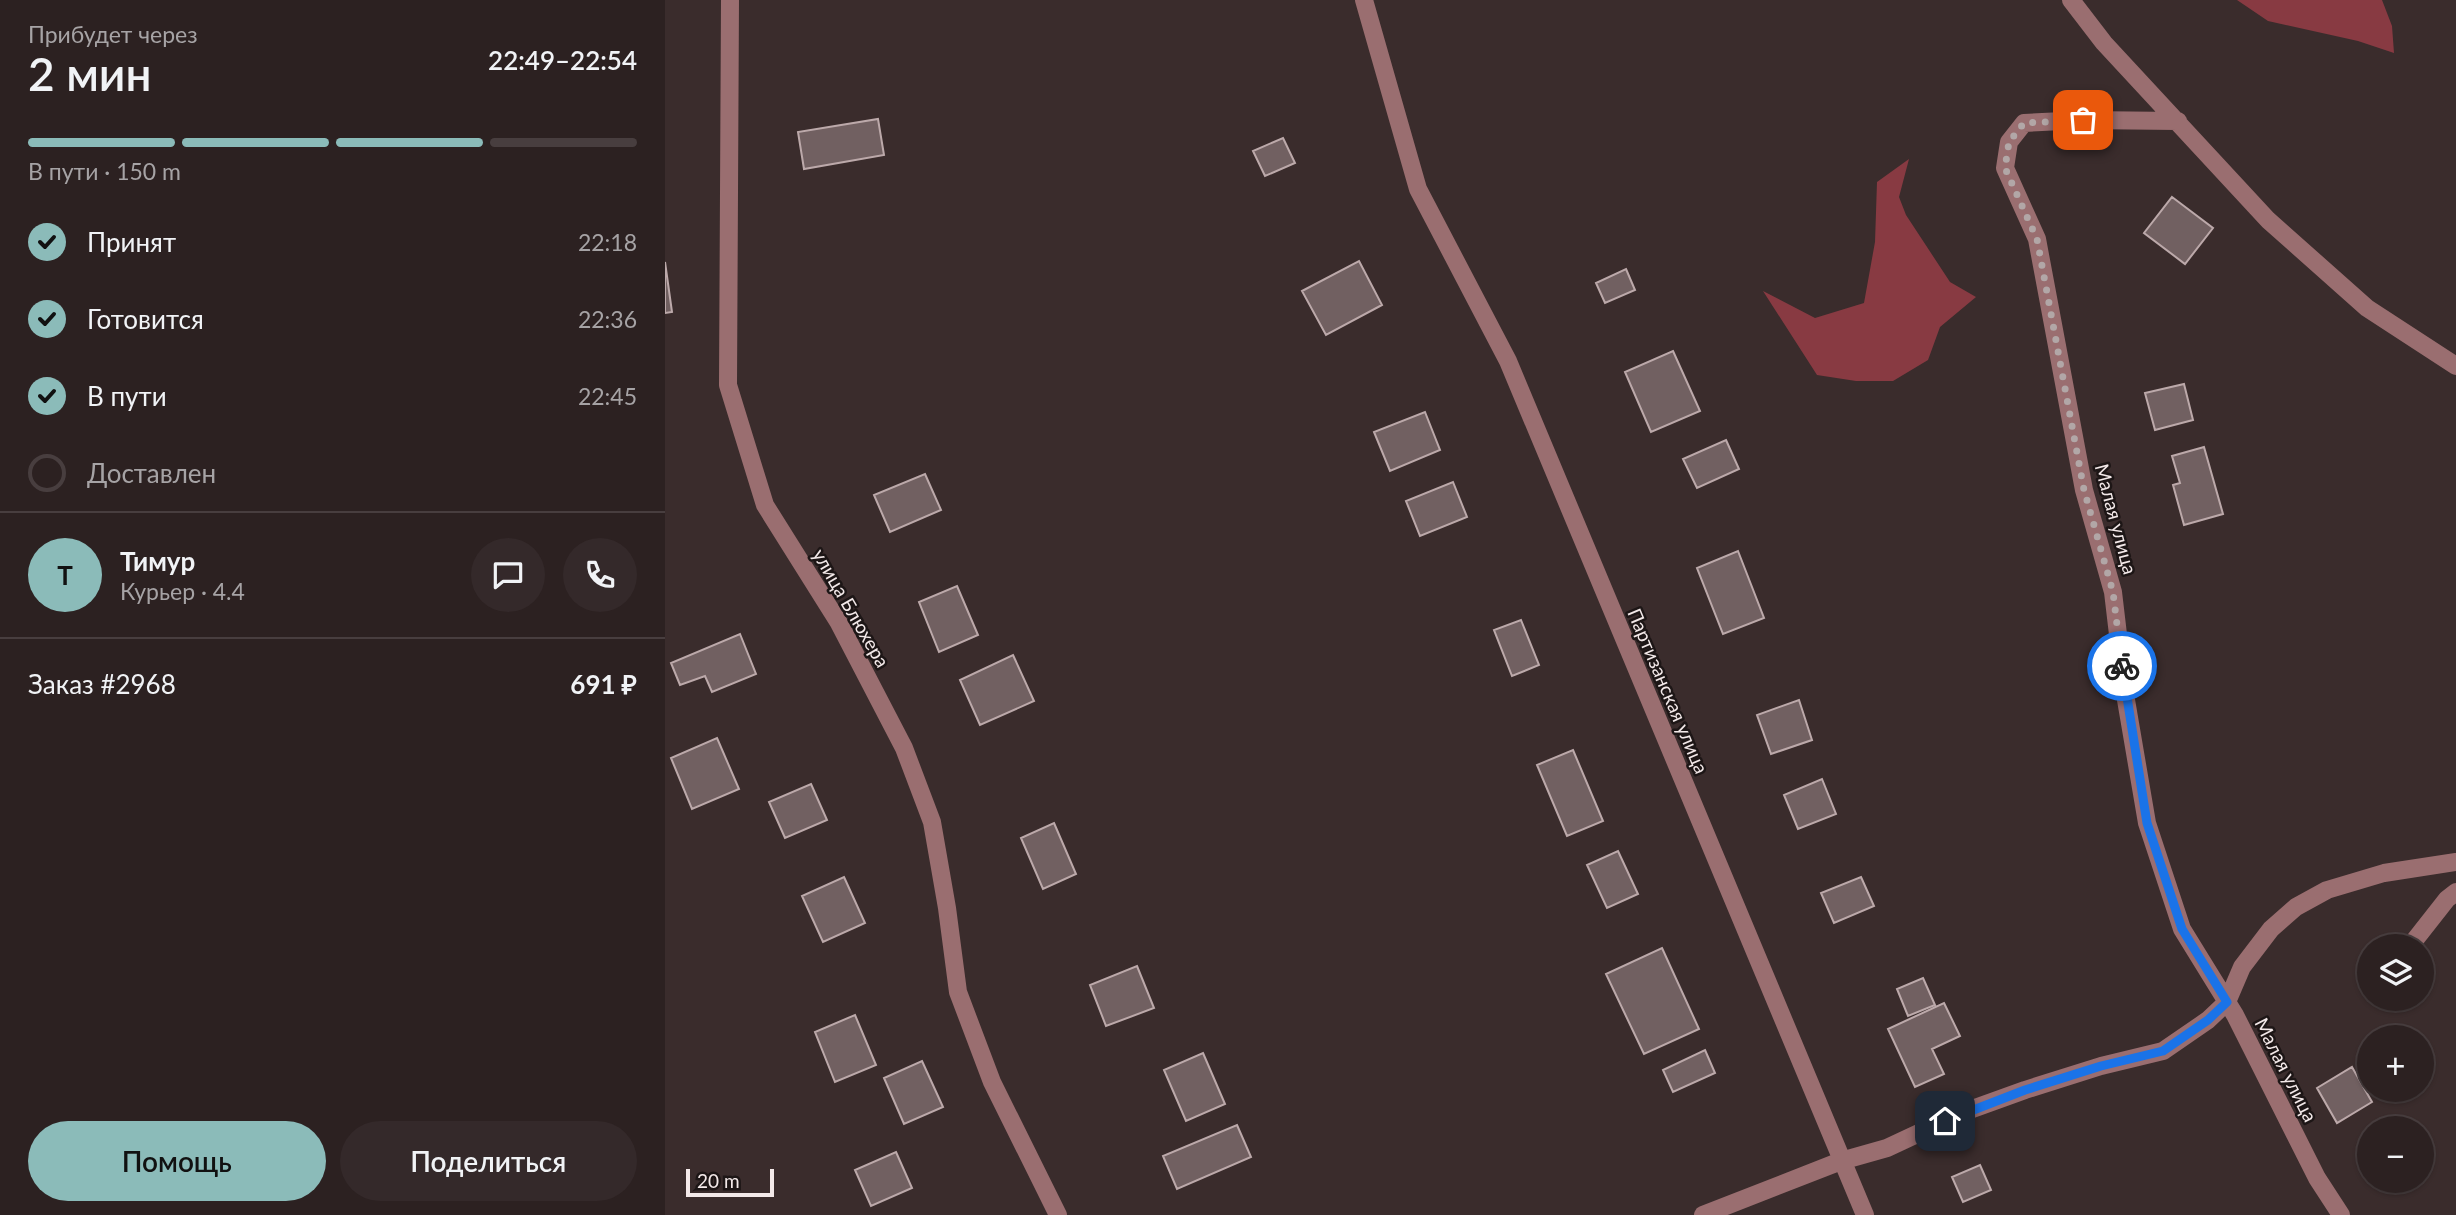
<!DOCTYPE html>
<html lang="ru">
<head>
<meta charset="utf-8">
<style>
	body { margin:0; font-family:Lato,sans-serif; background:#34292a; color:#f1f3f6; height:100vh; display:flex; flex-direction:column; font-size:26px; white-space:nowrap }
	* { box-sizing:border-box; margin:0 }
	p { font-size:23px; color:#a6a3a5 }
	.icon { flex:none; width:38px; height:38px; fill:none; stroke:currentColor; stroke-width:2; stroke-linecap:round; stroke-linejoin:round }
	.map { position:relative; flex:1; overflow:hidden }
	.sheet { display:flex; flex-direction:column; background:#2c2121; width:665px }
	.sheet>* { flex:none }
	.fabs { position:absolute; left:1692px; top:934px; display:grid; gap:14px }
	.fabs a { display:grid; place-items:center; width:77px; height:77px; border-radius:50%; background:#2c2121; box-shadow:0 2px 5px #0004,0 0 0 2px #483e3f; font-size:35px }
	.scale { position:absolute; left:21px; bottom:18px; width:88px; box-sizing:border-box; padding-left:7px; border:4px solid #f3e9e9; border-top:0; font-size:19px; line-height:24px; white-space:nowrap; color:#f3e9e9; -webkit-text-stroke:5px #1d1616; paint-order:stroke }
	.pin { position:absolute; display:grid; place-items:center; width:60px; height:60px; color:#fff; margin:-30px; border-radius:14px; box-shadow:0 4px 10px #0006 }
	.courier { position:absolute; display:grid; place-items:center; width:70px; height:70px; margin:-35px; border:5px solid #1a73e8; border-radius:50%; background:#fff; color:#222; box-shadow:0 2px 9px #0007 }
	.head em { font-style:normal; font-weight:600 }
	.head div { display:flex; flex-direction:column-reverse }
	.head { display:flex; align-items:center; justify-content:space-between; height:119px; padding:0 28px }
	h1 { font-size:46px; font-weight:600; line-height:52px }
	.bar { display:grid; grid-template-columns:repeat(4,1fr); gap:10px 7px; align-content:center; height:84px; padding:0 28px }
	.bar i { height:9px; border-radius:5px; background:#483e3f }
	.bar .active { background:#8bbbb9 }
	.bar p { grid-column:span 4 }
	.line { display:flex; align-items:center; gap:18px; padding:0 28px; border-top:2px solid #483e3f }
	.line div { flex:1 }
	.round { display:grid; place-items:center; flex:none; width:74px; height:74px; border-radius:37px; background:#34292a }
	ol { padding:0 28px; list-style:none }
	li { display:flex; align-items:center; gap:21px; height:77px }
	li p { margin-inline-start:auto }
	li .icon { padding:7px; border-radius:50%; background:#8bbbb9; color:#111; stroke-width:4 }
	li:last-child { color:#a6a3a5 }
	li i { width:38px; height:38px; border:4px solid #483e3f; border-radius:50% }
	.cta { display:flex; gap:14px; margin-top:auto; padding:14px 28px }
	.cta a { flex:1; height:80px; border-radius:42px; background:#8bbbb9; color:#111; font-size:28px; font-weight:600; line-height:80px; text-align:center }
	.cta a+a { background:#34292a; color:#f1f3f6 }
	main { display:flex; flex:1; min-height:0 }
	.map>svg:first-child { display:block }
	.green { fill:#883a42 }
	.building { fill:#716061; stroke:#bca9aa; stroke-width:2 }
	.lines { fill:none; stroke-linecap:round; stroke-linejoin:round }
	.minor { stroke:#9a6e70; stroke-width:18 }
	.done { stroke:#b2a7a7; stroke-width:7; stroke-dasharray:0 12.6 }
	.route { stroke:#1a73e8; stroke-width:9 }
	.labels { text-anchor:middle; stroke-width:5; stroke-linejoin:round; paint-order:stroke }
	.street-label { font-size:19px; fill:#f3e9e9; stroke:#1d1616 }
</style>
</head>
<body>
<main>
<section class="sheet">
<div class="head"><div><h1>2 мин</h1><p>Прибудет через</p></div><em>22:49–22:54</em></div>
<div class="bar"><i class="active"></i><i class="active"></i><i class="active"></i><i></i><p>В пути · 150 m</p></div>
<ol>
<li><svg class="icon" aria-label="check" viewBox="0 0 24 24"><path d="M5 12l5 5 9-10"/></svg>Принят<p>22:18</p></li>
<li><svg class="icon" aria-label="check" viewBox="0 0 24 24"><path d="M5 12l5 5 9-10"/></svg>Готовится<p>22:36</p></li>
<li><svg class="icon" aria-label="check" viewBox="0 0 24 24"><path d="M5 12l5 5 9-10"/></svg>В пути<p>22:45</p></li>
<li><i></i>Доставлен</li>
</ol>
<div class="line" style="height:126px"><b class="round" style="background:#8bbbb9;color:#111">Т</b><div><b>Тимур</b><p>Курьер · 4.4</p></div><a class="round"><svg class="icon" aria-label="chat" viewBox="0 0 24 24"><path d="M4 5h16v11H9l-5 4z"/></svg></a><a class="round"><svg class="icon" aria-label="phone" viewBox="0 0 24 24"><path d="M5 4h4l2 5-3 2q2 4 5 5l2-3 5 2v4C11 20 4 13 5 4z"/></svg></a></div>
<div class="line" style="height:91px"><div>Заказ #2968</div><b>691 ₽</b></div>
<div class="cta"><a>Помощь</a><a>Поделиться</a></div>
</section>
<div class="map">
<svg width="1791" height="1215" viewBox="0 0 1791 1215">
	<rect width="100%" height="100%" fill="#3a2c2c"/>
	<!-- green -->
	<path class="green" d="M1572,0H1717L1727,26L1729,53L1693,41L1603,21Z
		M1244,159L1234,197L1241,215L1285,282L1311,297L1275,327L1263,360L1228,381H1191L1152,375L1098,291L1150,318L1199,303L1210,242L1212,182Z"/>
	<!-- building -->
	<path class="building" d="M213,119L219,155L139,169L133,132Z
		M618,138L630,163L600,176L588,151Z
		M1507,197L1548,228L1520,264L1479,233Z
		M694,261L717,305L661,335L637,291Z
		M0,262L7,312L0,313Z
		M961,269L970,290L940,303L931,283Z
		M1008,351L1035,411L986,432L960,372Z
		M1519,384L1528,420L1490,430L1480,393Z
		M760,412L775,450L725,471L709,432Z
		M1061,440L1074,469L1032,488L1018,459Z
		M1539,447L1558,514L1519,525L1508,485L1515,483L1507,456Z
		M260,474L276,510L225,532L209,495Z
		M788,482L802,517L755,536L741,501Z
		M1073,551L1099,618L1058,634L1032,568Z
		M292,586L313,635L274,652L254,602Z
		M856,620L874,665L847,676L829,630Z
		M75,634L91,674L47,692L40,676L15,685L6,663Z
		M348,655L369,701L315,725L295,680Z
		M1134,700L1147,740L1106,754L1092,715Z
		M52,738L74,789L27,809L6,758Z
		M908,750L938,821L902,836L872,765Z
		M1157,779L1171,814L1133,829L1119,795Z
		M146,784L162,820L120,838L104,802Z
		M389,823L411,874L378,889L356,838Z
		M953,851L973,894L942,908L922,865Z
		M179,877L200,923L158,942L137,896Z
		M1196,877L1209,906L1169,923L1156,893Z
		M997,948L1034,1029L979,1054L941,974Z
		M472,966L489,1008L441,1026L425,985Z
		M1258,978L1270,1005L1243,1016L1232,989Z
		M1279,1003L1295,1036L1267,1049L1279,1074L1250,1087L1223,1029Z
		M190,1015L211,1065L170,1082L150,1032Z
		M1040,1050L1050,1073L1008,1092L998,1070Z
		M538,1053L560,1104L521,1121L499,1070Z
		M257,1061L278,1107L239,1124L219,1078Z
		M1687,1067L1707,1102L1672,1123L1652,1088Z
		M572,1125L586,1157L512,1189L498,1156Z
		M231,1152L247,1188L206,1206L190,1170Z
		M1315,1165L1326,1190L1298,1202L1287,1177Z"/>
	<g class="lines">
		<!-- minor -->
		<path class="minor" d="M65,0L63,385L100,505L174,623L239,748L267,822L282,908L293,992L327,1082L393,1215
			M699,0L753,189L843,361L1200,1215
			M1406,0L1439,43L1603,220L1702,308L1791,366
			M1513,121L1418,120L1359,123L1344,142L1340,168L1372,239L1419,490L1448,592L1460,694L1482,823L1517,929L1570,1015L1652,1178L1676,1215
			M1748,947L1749,941L1782,899L1791,892
			M1038,1215L1176,1161L1222,1148L1299,1112L1360,1090L1436,1066L1498,1051L1543,1020L1562,1002L1577,967L1606,929L1631,907L1662,890L1719,873L1791,862"/>
	</g>
	<g class="lines">
		<!-- done -->
		<path class="done" d="M1418,120L1359,123L1344,142L1340,168L1372,239L1419,490L1448,592L1457,666"/>
		<!-- route -->
		<path class="route" d="M1280,1121L1360,1090L1436,1066L1498,1051L1543,1020L1562,1002L1517,929L1482,823L1457,666"/>
	</g>
	<g class="labels">
		<!-- street labels -->
		<g class="street-label">
			<text transform="translate(1451 519) rotate(75)" y="7">Малая улица</text>
			<text transform="translate(186 608) rotate(60)" y="7">улица Блюхера</text>
			<text transform="translate(1003 691) rotate(67)" y="7">Партизанская улица</text>
			<text transform="translate(1621 1070) rotate(63)" y="7">Малая улица</text>
		</g>
	</g>
</svg>
<div class="fabs">
<a><svg class="icon" aria-label="layers" viewBox="0 0 24 24"><path d="M12 4l9 5-9 5-9-5zM3 14l9 5 9-5"/></svg></a>
<a>+</a>
<a>−</a>
</div>
<div class="scale">20 m</div>
<div class="pin" style="left:1418px;top:120px;background:#ea580c"><svg class="icon" aria-label="bag" viewBox="0 0 24 24"><path d="M5 8h14l-1 12H6zM9 8a3 3 0 0 1 6 0"/></svg></div>
<div class="pin" style="left:1280px;top:1121px;background:#1f2937"><svg class="icon" aria-label="home" viewBox="0 0 24 24"><path d="M3 11l9-7 9 7M6 9v11h12V9"/></svg></div>
<div class="courier" style="left:1457px;top:666px"><svg class="icon" aria-label="bike" viewBox="0 0 24 24"><circle cx="6" cy="16" r="4"/><circle cx="18" cy="16" r="4"/><path d="M6 16l4-8h5l3 8M10 8l3 8H6M13 5h3"/></svg></div>
</div>
</main>
</body>
</html>
